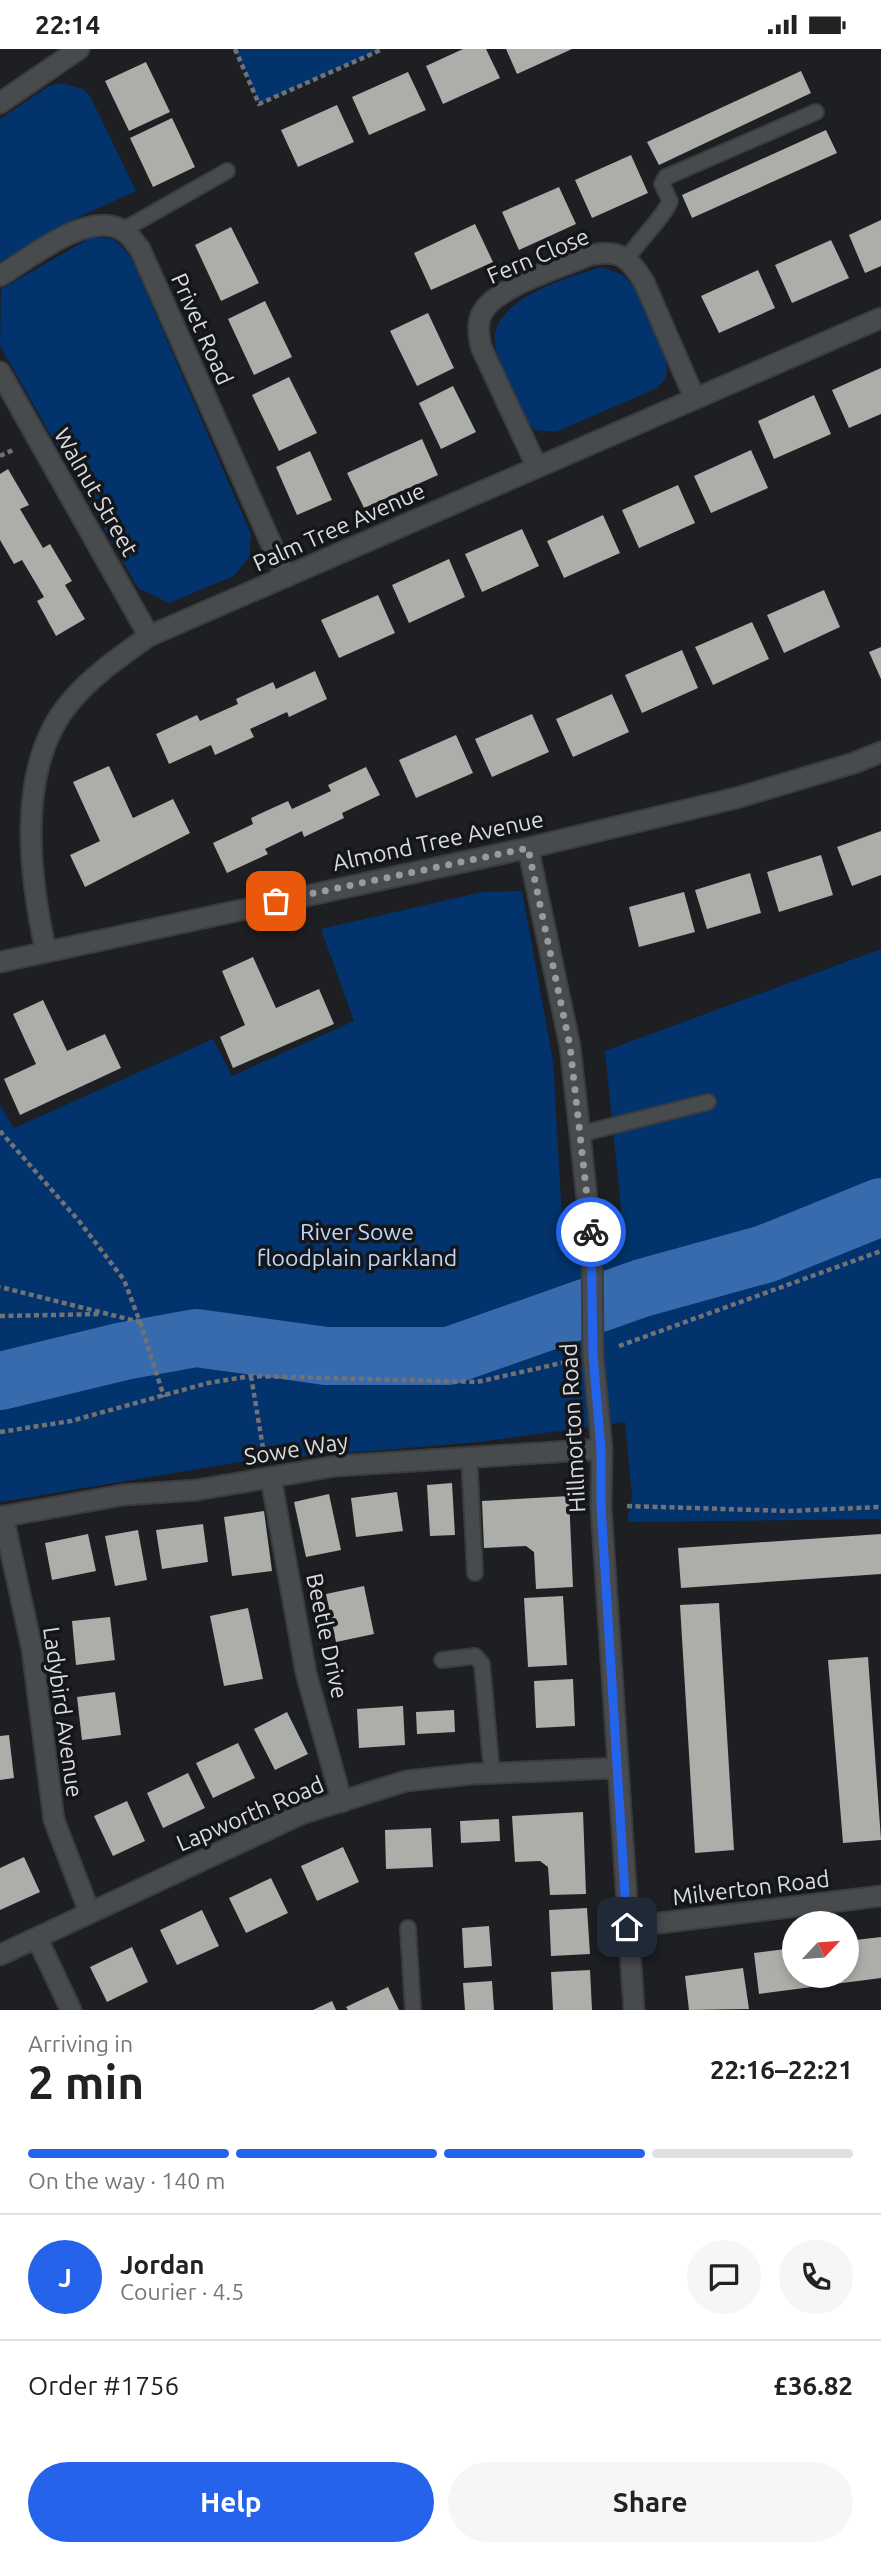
<!DOCTYPE html>
<html lang="en">
<head>
<meta charset="utf-8">
<style>
	body { margin:0; font-family:Ubuntu,sans-serif; background:#f6f6f6; color:#222; height:100vh; display:flex; flex-direction:column; font-size:26px; white-space:nowrap }
	* { box-sizing:border-box; margin:0 }
	p { font-size:23px; color:#767676 }
	.icon { flex:none; width:38px; height:38px; fill:none; stroke:currentColor; stroke-width:2; stroke-linecap:round; stroke-linejoin:round }
	.map { position:relative; height:1961px; overflow:hidden }
	.drawer { display:flex; flex-direction:column; background:#fff; flex:1 }
	.drawer>* { flex:none }
	.needle { width:46px; rotate:64deg }
	.fabs { position:absolute; left:782px; top:1862px; display:grid; gap:14px }
	.fabs a { display:grid; place-items:center; width:77px; height:77px; border-radius:50%; background:#fff; box-shadow:0 4px 10px #0003; font-size:35px }
	.pin { position:absolute; display:grid; place-items:center; width:60px; height:60px; color:#fff; margin:-30px; border-radius:14px; box-shadow:0 4px 10px #0006 }
	.courier { position:absolute; display:grid; place-items:center; width:70px; height:70px; margin:-35px; border:5px solid #2563eb; border-radius:50%; background:#fff; color:#222; box-shadow:0 2px 9px #0007 }
	.headline em { font-style:normal; font-weight:600 }
	.headline div { display:flex; flex-direction:column-reverse }
	.headline { display:flex; align-items:center; justify-content:space-between; height:119px; padding:0 28px }
	h1 { font-size:46px; font-weight:600; line-height:52px }
	.bar { display:grid; grid-template-columns:repeat(4,1fr); gap:10px 7px; align-content:center; height:84px; padding:0 28px }
	.bar i { height:9px; border-radius:5px; background:#e0e0e0 }
	.bar .on { background:#2563eb }
	.bar p { grid-column:span 4 }
	.line { display:flex; align-items:center; gap:18px; padding:0 28px; border-top:2px solid #e0e0e0 }
	.line div { flex:1 }
	.round { display:grid; place-items:center; flex:none; width:74px; height:74px; border-radius:37px; background:#f6f6f6 }
	.button { display:flex; gap:14px; margin-top:auto; padding:14px 28px }
	.button a { flex:1; height:80px; border-radius:42px; background:#2563eb; color:#fff; font-size:28px; font-weight:600; line-height:80px; text-align:center }
	.button a+a { background:#f6f6f6; color:#222 }
	.status { display:flex; justify-content:space-between; align-items:center; height:49px; padding:0 35px; background:#fff; direction:ltr }
	.status svg { height:19px; fill:currentColor }
	.map>svg:first-child { display:block }
	.green { fill:#02336c }
	.lines { fill:none; stroke-linecap:round; stroke-linejoin:round }
	.river { stroke:#386aae; stroke-width:58 }
	.building { fill:#acaea9 }
	.service-casing { stroke:#3a3c3e; stroke-width:18 }
	.minor-casing { stroke:#3a3c3e; stroke-width:23 }
	.path { stroke:#707275; stroke-width:4.5; stroke-dasharray:5 3.5; stroke-linecap:butt }
	.service { stroke:#484b4e; stroke-width:14 }
	.minor { stroke:#484b4e; stroke-width:19 }
	.done { stroke:#989a9c; stroke-width:7; stroke-dasharray:0 12.6 }
	.route { stroke:#2563eb; stroke-width:9 }
	.labels { text-anchor:middle; stroke-width:7; stroke-linejoin:round; paint-order:stroke }
	.street-label { font-size:23px; fill:#dadcde; stroke:#141619 }
	.park-label { font-size:23px; fill:#bdd8fe; stroke:#141619 }
</style>
</head>
<body>
<div class="status"><b>22:14</b><svg viewBox="0 0 49 12"><path d="M0 12V9h3v3zM5 12V6h3v6zM10 12V3h3v9zM15 12V0h3v12zM26 1h20v11H26zM47 4h2v5h-2z"/></svg></div>
<div class="map">
<svg width="881" height="1961" viewBox="0 0 881 1961">
	<rect width="100%" height="100%" fill="#1d1f22"/>
	<!-- green -->
	<path class="green" d="M235,0H383L259,55Z
		M61,34L83,40L90,47L136,142L81,167L0,213V70L49,37Z
		M92,188L114,190L131,208L251,485L249,508L234,527L169,554L138,539L0,297L1,240Z
		M602,218L623,226L638,242L667,312L666,329L657,339L556,383L534,381L526,372C516,349 503,325 496,301C482,253 567,228 602,218Z
		M522,842L553,1012L564,1205L624,1189L605,1002L881,900V1470L627,1473L632,1447L625,1373L479,1393L240,1413L0,1453V1056L14,1079L213,990L232,1027L354,972L321,880L482,843Z"/>
	<g class="lines">
		<!-- river -->
		<path class="river" d="M0,1332L124,1302L196,1289L326,1307H449L642,1239L765,1205L881,1158"/>
	</g>
	<!-- building -->
	<path class="building" d="M463,0H486L500,29L443,55L426,17Z
		M506,0H572L517,25Z
		M146,13L170,63L129,82L105,32Z
		M801,22L811,44L659,116L647,93Z
		M408,23L426,61L369,86L352,48Z
		M337,56L354,93L298,118L281,81Z
		M172,69L195,118L153,138L130,89Z
		M826,81L837,104L692,169L682,146Z
		M631,106L648,144L592,169L575,131Z
		M559,138L576,175L519,201L502,163Z
		M881,171V217L865,224L849,186Z
		M475,175L493,213L431,241L414,204Z
		M231,178L259,234L221,252L195,196Z
		M831,191L849,229L792,254L775,216Z
		M758,221L775,259L719,284L701,247Z
		M265,252L292,308L254,326L228,270Z
		M428,264L454,319L417,337L390,282Z
		M881,319V365L849,379L832,341Z
		M289,328L317,384L279,402L252,346Z
		M453,337L476,383L441,400L419,354Z
		M814,346L831,385L774,410L758,372Z
		M422,390L438,426L364,459L347,424Z
		M751,401L768,439L711,464L694,427Z
		M310,402L332,451L297,466L276,418Z
		M8,420L29,456L20,460L43,499L50,495L72,532L65,536L85,570L56,587L37,552L44,548L22,511L14,515L0,491V425Z
		M678,436L695,474L639,499L622,461Z
		M603,466L620,504L564,529L547,492Z
		M522,480L539,517L482,543L465,505Z
		M449,510L465,548L409,574L392,536Z
		M824,541L840,578L784,604L767,566Z
		M378,546L395,584L339,609L321,571Z
		M752,573L769,610L713,636L695,598Z
		M881,598V630L869,603Z
		M682,601L698,639L642,664L625,626Z
		M315,622L327,650L289,668L287,663L250,680L254,688L215,706L211,696L169,715L156,685L197,666L200,672L238,655L236,650L273,633L276,640Z
		M612,645L629,683L573,708L556,670Z
		M532,665L549,703L492,728L475,690Z
		M456,686L473,724L416,749L399,711Z
		M109,717L133,769L173,750L190,784L85,838L70,806L100,792L73,733Z
		M366,718L380,746L342,764L344,769L304,788L302,782L265,800L268,805L227,824L213,794L253,775L251,769L288,752L292,760L331,742L328,736Z
		M881,782V826L852,837L837,798Z
		M821,806L833,846L779,863L767,823Z
		M750,824L761,864L707,880L695,841Z
		M684,843L695,883L639,898L629,858Z
		M253,908L276,959L319,940L334,975L233,1019L220,988L245,976L222,922Z
		M43,951L67,1002L105,985L121,1019L20,1066L4,1030L36,1015L13,965Z
		M452,1434L455,1486L430,1487L427,1436Z
		M397,1443L403,1482L356,1488L351,1449Z
		M329,1445L341,1501L306,1508L294,1453Z
		M569,1447L573,1538L536,1540L534,1503L526,1497L484,1499L482,1452Z
		M264,1462L272,1522L232,1527L224,1468Z
		M203,1475L208,1513L162,1520L156,1481Z
		M138,1481L147,1531L115,1537L105,1487Z
		M88,1485L96,1522L52,1531L45,1494Z
		M881,1485V1525L681,1539L678,1499Z
		M364,1537L374,1585L336,1593L326,1545Z
		M563,1547L567,1616L528,1618L524,1549Z
		M719,1554L734,1801L695,1804L680,1556Z
		M248,1559L263,1630L224,1637L210,1567Z
		M110,1568L115,1611L76,1616L72,1572Z
		M868,1608L881,1791L843,1794L828,1611Z
		M573,1630L575,1677L536,1679L534,1632Z
		M115,1643L121,1686L82,1691L77,1648Z
		M403,1657L405,1696L359,1699L357,1660Z
		M454,1661L455,1683L417,1685L416,1663Z
		M287,1663L308,1705L275,1721L254,1680Z
		M9,1686L14,1729L0,1731V1687Z
		M238,1694L255,1729L213,1749L196,1714Z
		M188,1724L205,1759L163,1779L147,1744Z
		M127,1752L145,1792L113,1807L94,1767Z
		M583,1763L586,1845L550,1846L548,1818L540,1812L515,1813L512,1767Z
		M499,1770L500,1792L461,1794L460,1772Z
		M431,1779L433,1818L386,1820L385,1781Z
		M343,1798L359,1833L317,1852L301,1817Z
		M24,1808L40,1843L0,1861V1819Z
		M271,1829L288,1864L246,1884L229,1849Z
		M587,1859L590,1905L551,1907L549,1861Z
		M202,1861L219,1897L177,1916L160,1881Z
		M489,1877L492,1917L464,1919L462,1879Z
		M881,1888V1929L759,1945L754,1904L794,1899V1927H847V1892Z
		M132,1898L148,1933L107,1953L90,1918Z
		M743,1919L749,1960L689,1961L685,1927Z
		M590,1921L592,1961H553L551,1923Z
		M492,1932L494,1961H465L463,1934Z
		M388,1938L399,1961H348L346,1958Z
		M332,1952L336,1961H313Z"/>
	<g class="lines">
		<defs>
			<path id="service" d="M123,181L227,122
				M628,208C638,193 666,165 670,152L662,135L666,128L816,63
				M580,1085L708,1053
				M469,1407L475,1524
				M442,1611L475,1607L482,1615L492,1725
				M408,1879L413,1961"/>
			<path id="minor" d="M0,54L79,0
				M0,227C30,209 86,163 120,180C129,184 134,193 140,200L286,528
				M0,323L149,587
				M537,418L481,298C479,287 477,276 481,266C493,238 562,218 590,206C619,200 629,208 644,233L695,350
				M528,799L570,997L580,1085L592,1198L593,1306L602,1400L601,1457L634,1961
				M46,903C29,826 15,717 71,652C93,626 121,607 149,587L881,269
				M0,913L528,799L736,749L854,714L881,703
				M271,1429L306,1624L342,1753
				M3,1467L32,1600L54,1771L89,1862
				M0,1468L123,1446L197,1441L336,1417L602,1400
				M627,1878L881,1847
				M37,1889L71,1961
				M0,1906L301,1765L374,1742L406,1732L472,1725L618,1719"/>
		</defs>
		<!-- service casing -->
		<use href="#service" class="service-casing"/>
		<!-- minor casing -->
		<use href="#minor" class="minor-casing"/>
		<!-- path -->
		<path class="path" d="M235,0L259,55L383,0
			M0,407L15,400
			M0,1082L79,1172L124,1231L140,1273L0,1238
			M0,1267L101,1265
			M140,1273L164,1348
			M619,1297L881,1202
			M251,1327L264,1405
			M0,1383L71,1372L208,1334L251,1327L477,1333L570,1312
			M627,1457L789,1462L881,1458"/>
		<!-- service -->
		<use href="#service" class="service"/>
		<!-- minor -->
		<use href="#minor" class="minor"/>
	</g>
	<g class="lines">
		<!-- done -->
		<path class="done" d="M276,852L528,799L570,997L591,1183"/>
		<!-- route -->
		<path class="route" d="M591,1183L593,1306L601,1400V1457L627,1878"/>
	</g>
	<g class="labels">
		<!-- street labels -->
		<g class="street-label">
			<text transform="translate(538 207) rotate(-23)" y="8">Fern Close</text>
			<text transform="translate(202 280) rotate(66)" y="8">Privet Road</text>
			<text transform="translate(96 443) rotate(60)" y="8">Walnut Street</text>
			<text transform="translate(339 478) rotate(-24)" y="8">Palm Tree Avenue</text>
			<text transform="translate(438 792) rotate(-12)" y="8">Almond Tree Avenue</text>
			<text transform="translate(573 1379) rotate(-93)" y="8">Hillmorton Road</text>
			<text transform="translate(296 1400) rotate(-9)" y="8">Sowe Way</text>
			<text transform="translate(327 1587) rotate(78)" y="8">Beetle Drive</text>
			<text transform="translate(63 1663) rotate(82)" y="8">Ladybird Avenue</text>
			<text transform="translate(250 1765) rotate(-23)" y="8">Lapworth Road</text>
			<text transform="translate(751 1839) rotate(-7)" y="8">Milverton Road</text>
		</g>
		<!-- park labels -->
		<g class="park-label">
			<text x="357" y="1191">River Sowe<tspan x="357" dy="26">floodplain parkland</tspan></text>
		</g>
	</g>
</svg>
<div class="fabs">
<a><svg class="needle" viewBox="-14 -14 28 28"><path d="M0-13l5 13h-10z" fill="#e53935"/><path d="M0 13l5-13h-10z" fill="#767676"/></svg></a>
</div>
<div class="pin" style="left:276px;top:852px;background:#ea580c"><svg class="icon" aria-label="bag" viewBox="0 0 24 24"><path d="M5 8h14l-1 12H6zM9 8a3 3 0 0 1 6 0"/></svg></div>
<div class="pin" style="left:627px;top:1878px;background:#1f2937"><svg class="icon" aria-label="home" viewBox="0 0 24 24"><path d="M3 11l9-7 9 7M6 9v11h12V9"/></svg></div>
<div class="courier" style="left:591px;top:1183px"><svg class="icon" aria-label="bike" viewBox="0 0 24 24"><circle cx="6" cy="16" r="4"/><circle cx="18" cy="16" r="4"/><path d="M6 16l4-8h5l3 8M10 8l3 8H6M13 5h3"/></svg></div>
</div>
<section class="drawer">
<div class="headline"><div><h1>2 min</h1><p>Arriving in</p></div><em>22:16–22:21</em></div>
<div class="bar"><i class="on"></i><i class="on"></i><i class="on"></i><i></i><p>On the way · 140 m</p></div>
<div class="line" style="height:126px"><b class="round" style="background:#2563eb;color:#fff">J</b><div><b>Jordan</b><p>Courier · 4.5</p></div><a class="round"><svg class="icon" aria-label="chat" viewBox="0 0 24 24"><path d="M4 5h16v11H9l-5 4z"/></svg></a><a class="round"><svg class="icon" aria-label="phone" viewBox="0 0 24 24"><path d="M5 4h4l2 5-3 2q2 4 5 5l2-3 5 2v4C11 20 4 13 5 4z"/></svg></a></div>
<div class="line" style="height:91px"><div>Order #1756</div><b>£36.82</b></div>
<div class="button"><a>Help</a><a>Share</a></div>
</section>
</body>
</html>
